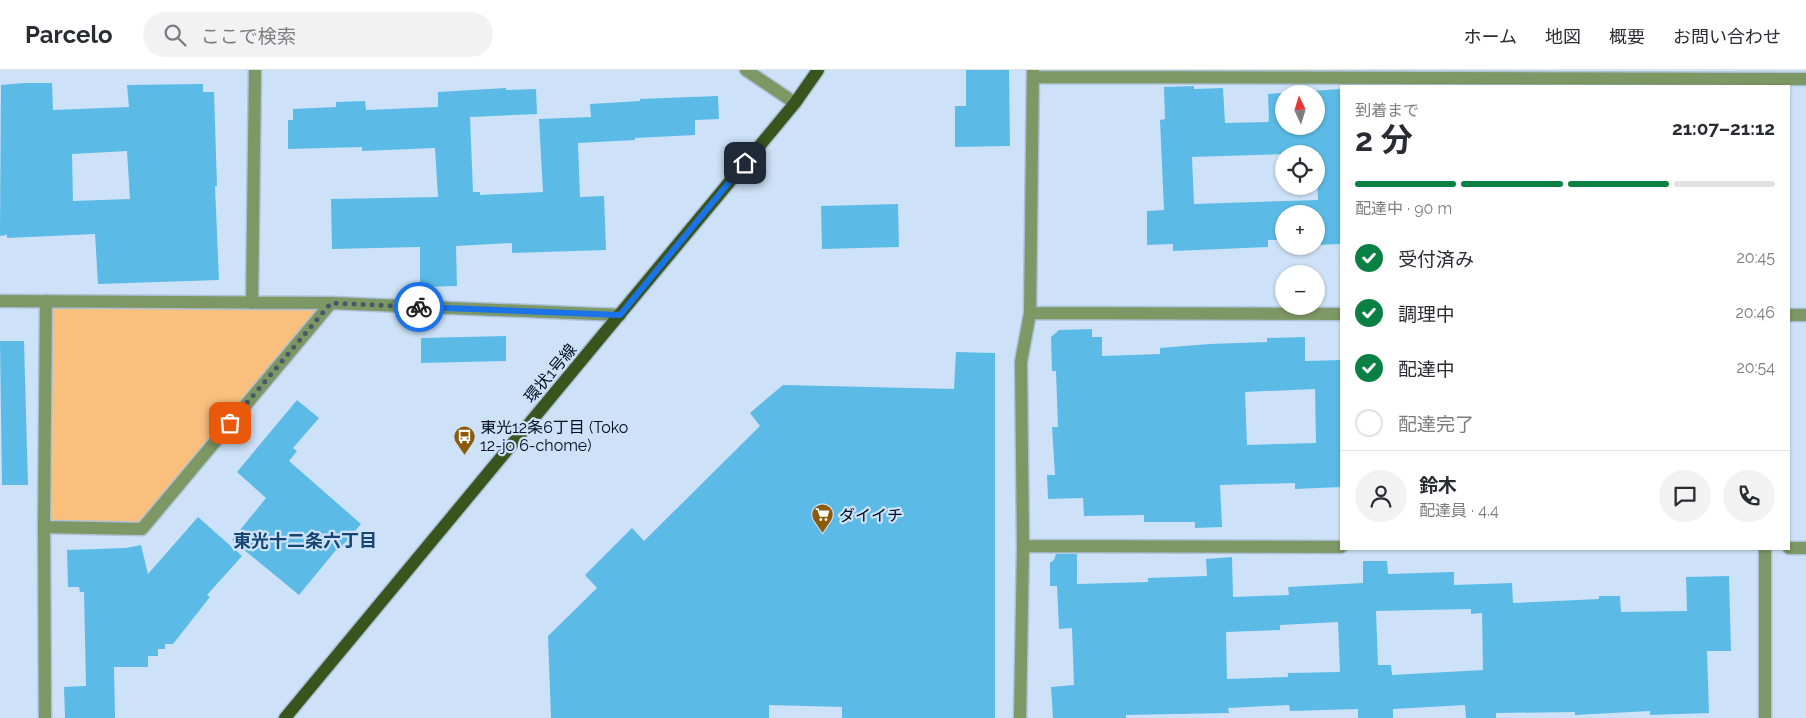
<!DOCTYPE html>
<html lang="ja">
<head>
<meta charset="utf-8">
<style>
	body { margin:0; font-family:Raleway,"Noto Sans JP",sans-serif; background:#f2f2f3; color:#2b2b33; height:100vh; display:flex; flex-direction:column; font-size:19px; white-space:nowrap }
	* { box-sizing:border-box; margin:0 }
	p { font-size:16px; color:#7c7c81 }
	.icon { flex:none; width:28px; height:28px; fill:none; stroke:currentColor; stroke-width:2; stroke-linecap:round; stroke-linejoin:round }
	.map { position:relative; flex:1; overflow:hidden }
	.details { position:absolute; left:1340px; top:15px; width:450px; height:465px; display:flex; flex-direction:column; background:#fff; border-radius:0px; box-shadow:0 1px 4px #0004 }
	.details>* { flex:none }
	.needle { width:32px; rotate:356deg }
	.controls { position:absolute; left:1275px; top:15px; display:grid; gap:10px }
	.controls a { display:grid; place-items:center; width:50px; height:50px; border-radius:50%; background:#fff; box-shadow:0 1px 4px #0004; font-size:25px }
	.pin { position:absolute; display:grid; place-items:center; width:42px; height:42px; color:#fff; margin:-21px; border-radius:10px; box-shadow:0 2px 8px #0006 }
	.courier { position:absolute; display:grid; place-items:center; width:50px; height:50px; margin:-25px; border:4px solid #1a73e8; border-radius:50%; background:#fff; color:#222; box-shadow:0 1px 6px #0007 }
	.headline em { font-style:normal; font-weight:700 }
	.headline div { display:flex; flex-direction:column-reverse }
	.headline { display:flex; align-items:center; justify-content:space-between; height:85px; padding:0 15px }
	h1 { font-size:32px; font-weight:700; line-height:38px }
	.bar { display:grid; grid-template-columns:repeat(4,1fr); gap:8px 5px; align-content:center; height:60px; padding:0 15px }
	.bar i { height:6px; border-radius:4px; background:#e1e1e2 }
	.bar .active { background:#0b8043 }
	.bar p { grid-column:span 4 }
	.line { display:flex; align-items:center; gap:12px; padding:0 15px; border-top:1px solid #e1e1e2 }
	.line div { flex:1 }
	.round { display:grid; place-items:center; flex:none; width:52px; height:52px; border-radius:26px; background:#f2f2f3 }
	ol { padding:0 15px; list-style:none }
	li { display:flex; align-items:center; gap:15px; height:55px }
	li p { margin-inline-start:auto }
	li .icon { padding:5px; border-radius:50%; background:#0b8043; color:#fff; stroke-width:4 }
	li:last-child { color:#7c7c81 }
	li i { width:28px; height:28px; border:2px solid #e1e1e2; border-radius:50% }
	header { display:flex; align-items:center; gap:30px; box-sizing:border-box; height:70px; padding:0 25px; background:#fff; border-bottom:1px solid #e1e1e2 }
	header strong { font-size:24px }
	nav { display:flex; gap:28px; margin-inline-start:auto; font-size:18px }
	.search { width:350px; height:45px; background:#f2f2f3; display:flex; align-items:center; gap:12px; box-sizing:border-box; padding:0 18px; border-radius:28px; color:#7c7c81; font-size:19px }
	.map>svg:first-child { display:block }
	.green { fill:#f9c07d }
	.building { fill:#5bbbe6; fill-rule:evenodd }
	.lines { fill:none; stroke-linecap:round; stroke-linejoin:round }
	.minor-casing { stroke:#acc0d6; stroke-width:15 }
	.major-casing { stroke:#acc0d6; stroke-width:15 }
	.minor { stroke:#7d9765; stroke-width:12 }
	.major { stroke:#3a541d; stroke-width:12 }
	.done { stroke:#48596c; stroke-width:5; stroke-dasharray:0 9 }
	.route { stroke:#1a73e8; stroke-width:6 }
	.labels { text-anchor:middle; stroke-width:4.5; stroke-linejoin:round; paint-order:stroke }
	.street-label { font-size:16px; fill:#000f21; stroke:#cde2f8 }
	.poi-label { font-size:16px; fill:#000f21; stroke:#cde2f8; text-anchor:start }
	.neighbourhood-label { font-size:18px; font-weight:bold; fill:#144573; stroke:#cde2f8 }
</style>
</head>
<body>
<header>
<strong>Parcelo</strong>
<div class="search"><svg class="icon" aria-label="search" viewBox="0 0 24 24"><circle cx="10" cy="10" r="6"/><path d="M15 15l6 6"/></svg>ここで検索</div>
<nav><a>ホーム</a><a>地図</a><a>概要</a><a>お問い合わせ</a></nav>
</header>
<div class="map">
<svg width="1806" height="648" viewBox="0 0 1806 648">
	<rect width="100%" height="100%" fill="#cde2f8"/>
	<!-- green -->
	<path class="green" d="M46,231L331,233L142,459L44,457Z"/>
	<!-- building -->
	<path class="building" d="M966,0H1009L1010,76L955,77V36H966Z
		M25,13H52L53,40L129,37L127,15L203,14V22H214L217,116H215L219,210L98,214L95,164L7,168V165L0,166L1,15ZM127,81L130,129L73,131L72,84Z
		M1194,16V19L1223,18L1225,53L1268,52L1269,50L1268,24L1341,19V49H1340L1341,174L1316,175V144H1284V170H1268V177L1173,181V174L1147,175V141L1164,140L1160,50L1165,49L1164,17ZM1284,24H1316V56H1284ZM1316,83L1318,130L1194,134L1192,87Z
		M506,18V20L536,19L537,44L470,47L473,122H480V125L543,122L539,49L591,47L590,34L640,31V29L718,26L719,49L695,50V65L635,68V70L578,73L580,127L604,126L606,180L512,183V173L456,176L457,216L420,217V177L332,179L331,129L438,127L435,78L362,81V77L288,79V50H293V39L336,37V32L365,31L366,40L438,37V22Z
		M898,134L899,177L822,179L821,136Z
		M1092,259V267H1102V286L1160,284V278L1209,274L1267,272V268L1305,267V291L1341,290V417L1295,419V413L1220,415L1222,457L1195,458V452H1144V445L1084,446L1083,428L1048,429L1047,405H1055L1052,357H1058L1056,301H1052L1051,267L1059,260ZM1315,319L1316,373L1247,375L1245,322Z
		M506,266V291L421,293V268Z
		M0,271H24L28,415H2Z
		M956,282L995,283V648H842V637L769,635V648H551L548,566L597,518L585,505L632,458L644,471L760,356L750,343L783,315L954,319Z
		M297,330L319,348L293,378L297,381L289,391L361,454L338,481L336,480L299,525L232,470L266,428L237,402Z
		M198,447L242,486L207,525L210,527L173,574H165V579H158V586H148V597H114L115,648H65L64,617L86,616L84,522H80L79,517H68L67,480L126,478L141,475L148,504Z
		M1056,484H1077V514L1148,512V508L1207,506L1206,489L1232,487L1233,527L1289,525L1288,517L1363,513V491H1387L1388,504L1454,502V515L1512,513L1513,533L1599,529V526H1620L1621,542L1687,541L1686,507L1729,506L1731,581H1707L1709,643L1650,645V641L1575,645V642L1496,643V648H1466L1465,635L1393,639V648H1358V639L1290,641L1289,635L1228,638L1229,643L1126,645V648H1053L1051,617L1074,615L1072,558L1059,559L1057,516H1050V493L1054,490ZM1471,539V544L1482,543L1483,600L1392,605L1391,595H1378L1376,541ZM1338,552L1340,602L1288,603V607L1227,609L1226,562L1280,560V555Z"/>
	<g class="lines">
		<defs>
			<path id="minor" d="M746,0L795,33
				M1033,7L1806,9
				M0,231L331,233L620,245
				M252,233L255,0
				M1030,243L1341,244
				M1789,245H1806
				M44,457L142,459L331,233
				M1023,476L1341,477
				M1789,478H1806
				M45,648L44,457L46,231
				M1020,648L1023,476L1021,292L1030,243L1033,0
				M1765,648V479"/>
			<path id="major" d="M285,648L795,33L818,0"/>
		</defs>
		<!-- minor casing -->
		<use href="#minor" class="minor-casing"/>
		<!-- major casing -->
		<use href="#major" class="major-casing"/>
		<!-- minor -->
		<use href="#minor" class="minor"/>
		<!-- major -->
		<use href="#major" class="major"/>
	</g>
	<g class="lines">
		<!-- done -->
		<path class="done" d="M230,353L331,233L419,237"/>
		<!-- route -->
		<path class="route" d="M419,237L620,245L745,93"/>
	</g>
	<!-- icons -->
	<defs>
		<symbol id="bus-pin" viewBox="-11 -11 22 30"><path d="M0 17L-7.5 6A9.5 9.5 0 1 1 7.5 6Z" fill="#8d5a07" stroke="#cde2f8"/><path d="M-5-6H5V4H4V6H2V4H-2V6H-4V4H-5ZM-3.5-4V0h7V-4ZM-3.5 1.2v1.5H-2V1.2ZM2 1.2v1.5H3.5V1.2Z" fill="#fff"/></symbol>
		<symbol id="supermarket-pin" viewBox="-11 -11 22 30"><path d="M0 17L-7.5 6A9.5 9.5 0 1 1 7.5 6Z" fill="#8d5a07" stroke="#cde2f8"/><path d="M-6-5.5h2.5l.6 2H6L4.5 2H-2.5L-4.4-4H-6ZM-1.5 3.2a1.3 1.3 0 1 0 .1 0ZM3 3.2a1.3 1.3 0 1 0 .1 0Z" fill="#fff"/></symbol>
	</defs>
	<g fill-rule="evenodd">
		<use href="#bus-pin" x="452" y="354" width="25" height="34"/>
		<use href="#supermarket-pin" x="810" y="432" width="25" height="34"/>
	</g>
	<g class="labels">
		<!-- street labels -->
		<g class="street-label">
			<text transform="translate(550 303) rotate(-50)" y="6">環状1号線</text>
		</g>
		<!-- poi labels -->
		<g class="poi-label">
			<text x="480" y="363">東光12条6丁目 (Toko<tspan x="480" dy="18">12-jo 6-chome)</tspan></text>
			<text x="839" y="451">ダイイチ</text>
		</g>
		<!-- neighbourhood labels -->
		<g class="neighbourhood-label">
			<text x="305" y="477">東光十二条六丁目</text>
		</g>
	</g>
</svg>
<div class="controls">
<a><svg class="needle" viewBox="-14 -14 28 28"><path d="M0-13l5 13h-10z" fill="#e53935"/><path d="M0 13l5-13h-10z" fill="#7c7c81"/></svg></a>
<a><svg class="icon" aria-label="locate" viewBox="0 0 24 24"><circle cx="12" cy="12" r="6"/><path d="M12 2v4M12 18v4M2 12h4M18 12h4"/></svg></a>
<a>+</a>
<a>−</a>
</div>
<div class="pin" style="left:230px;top:353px;background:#ea580c"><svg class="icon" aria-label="bag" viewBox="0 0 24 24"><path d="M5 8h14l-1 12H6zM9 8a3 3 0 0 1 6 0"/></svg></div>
<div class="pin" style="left:745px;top:93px;background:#1f2937"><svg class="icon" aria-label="home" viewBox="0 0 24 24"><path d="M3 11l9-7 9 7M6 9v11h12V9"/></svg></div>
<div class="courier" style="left:419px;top:237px"><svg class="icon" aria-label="bike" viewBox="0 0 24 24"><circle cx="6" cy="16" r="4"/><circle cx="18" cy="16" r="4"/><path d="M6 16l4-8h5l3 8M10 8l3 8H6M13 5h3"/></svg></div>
<section class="details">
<div class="headline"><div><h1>2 分</h1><p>到着まで</p></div><em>21:07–21:12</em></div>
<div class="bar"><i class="active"></i><i class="active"></i><i class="active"></i><i></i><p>配達中 · 90 m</p></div>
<ol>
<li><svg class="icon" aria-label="check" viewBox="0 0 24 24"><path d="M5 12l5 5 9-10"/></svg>受付済み<p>20:45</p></li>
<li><svg class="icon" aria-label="check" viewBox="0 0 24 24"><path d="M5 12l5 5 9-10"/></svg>調理中<p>20:46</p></li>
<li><svg class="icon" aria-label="check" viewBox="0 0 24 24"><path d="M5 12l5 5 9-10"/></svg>配達中<p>20:54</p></li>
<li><i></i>配達完了</li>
</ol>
<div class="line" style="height:90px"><a class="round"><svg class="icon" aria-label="person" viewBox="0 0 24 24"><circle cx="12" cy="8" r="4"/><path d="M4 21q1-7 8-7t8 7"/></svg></a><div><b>鈴木</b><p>配達員 · 4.4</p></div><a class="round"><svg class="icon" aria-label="chat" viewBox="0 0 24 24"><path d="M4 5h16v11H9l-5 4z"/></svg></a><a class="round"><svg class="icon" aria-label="phone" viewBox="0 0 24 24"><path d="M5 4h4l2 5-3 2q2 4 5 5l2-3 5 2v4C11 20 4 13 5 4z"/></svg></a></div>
</section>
</div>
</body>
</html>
